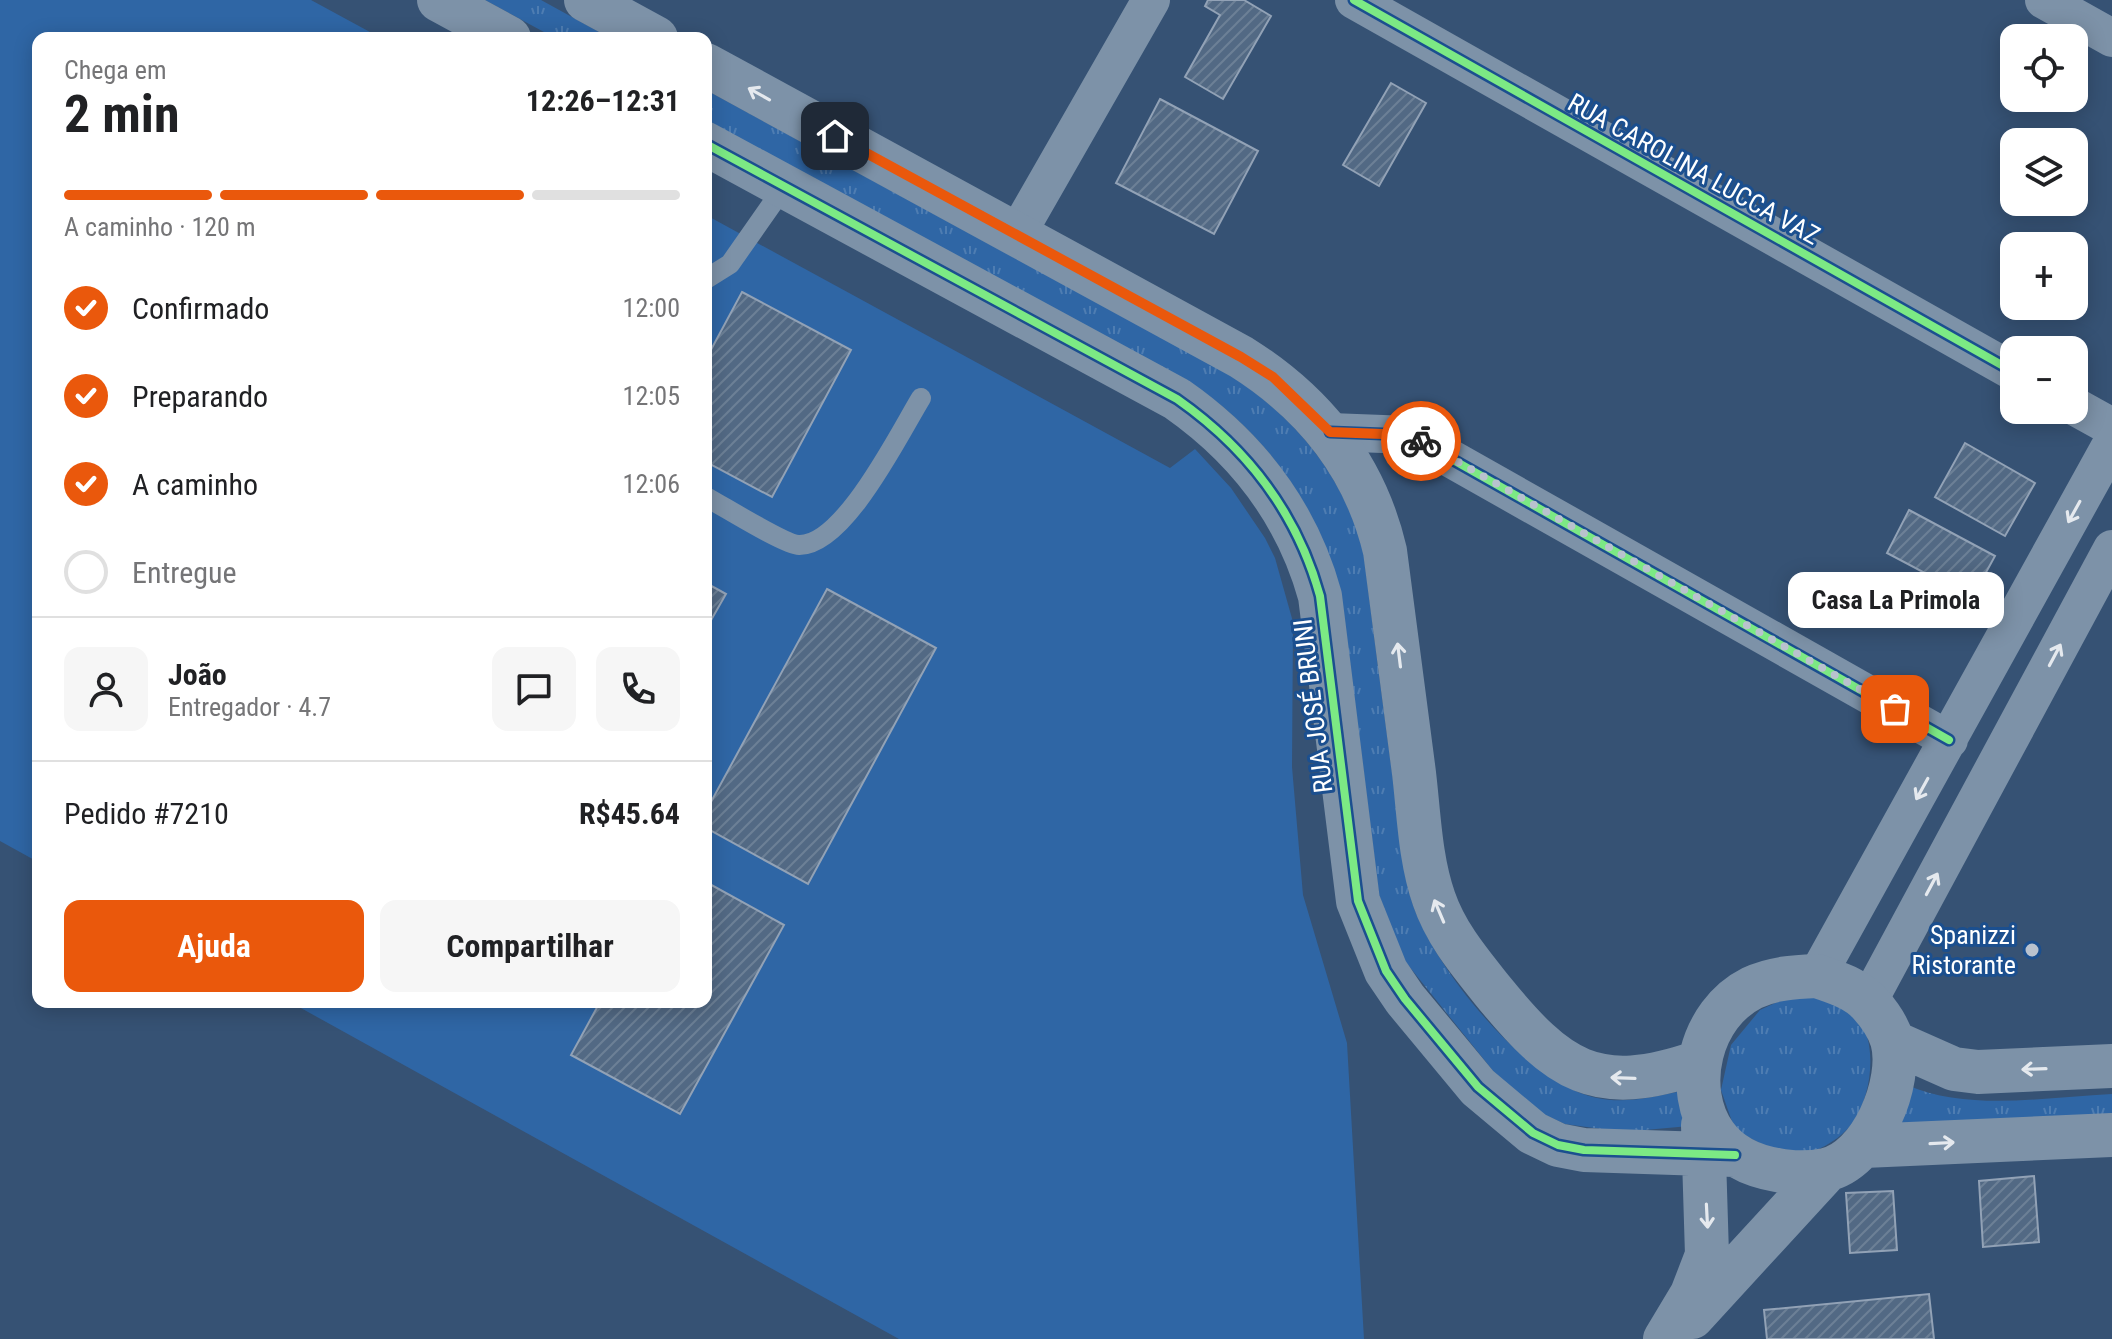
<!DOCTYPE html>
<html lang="pt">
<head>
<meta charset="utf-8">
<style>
	body { margin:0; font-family:"Roboto Condensed",sans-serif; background:#f6f6f6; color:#202124; height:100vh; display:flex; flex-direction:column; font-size:30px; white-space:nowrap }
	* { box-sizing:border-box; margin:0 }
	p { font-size:26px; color:#757577 }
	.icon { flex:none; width:44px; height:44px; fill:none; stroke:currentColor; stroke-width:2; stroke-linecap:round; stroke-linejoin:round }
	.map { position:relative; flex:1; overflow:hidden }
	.side { position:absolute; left:32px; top:32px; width:680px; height:976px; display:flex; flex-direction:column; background:#fff; border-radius:16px; box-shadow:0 4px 20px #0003 }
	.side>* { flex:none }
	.tools { position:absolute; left:2000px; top:24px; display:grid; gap:16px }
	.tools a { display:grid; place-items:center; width:88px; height:88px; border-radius:16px; background:#fff; box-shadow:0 4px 20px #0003; font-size:40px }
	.pin { position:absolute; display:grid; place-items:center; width:68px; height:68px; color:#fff; margin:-34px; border-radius:16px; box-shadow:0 4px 12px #0006 }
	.courier { position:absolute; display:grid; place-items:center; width:80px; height:80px; margin:-40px; border:6px solid #ea580c; border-radius:50%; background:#fff; color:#222; box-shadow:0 2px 10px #0007 }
	.bubble { position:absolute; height:56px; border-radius:16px; background:#fff; box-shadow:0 4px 20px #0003; font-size:26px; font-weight:700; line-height:56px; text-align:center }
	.headline em { font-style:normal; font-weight:700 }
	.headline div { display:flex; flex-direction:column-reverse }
	.headline { display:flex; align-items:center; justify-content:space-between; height:136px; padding:0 32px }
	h1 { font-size:52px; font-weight:700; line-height:60px }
	.bar { display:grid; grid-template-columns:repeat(4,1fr); gap:12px 8px; align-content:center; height:96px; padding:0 32px }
	.bar i { height:10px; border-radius:6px; background:#e0e0e0 }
	.bar .on { background:#ea580c }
	.bar p { grid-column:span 4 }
	.line { display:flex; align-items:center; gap:20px; padding:0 32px; border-top:2px solid #e0e0e0 }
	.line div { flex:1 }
	.round { display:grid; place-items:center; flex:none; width:84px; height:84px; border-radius:16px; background:#f6f6f6 }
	ol { padding:0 32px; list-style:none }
	li { display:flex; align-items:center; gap:24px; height:88px }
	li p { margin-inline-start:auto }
	li .icon { padding:8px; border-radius:50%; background:#ea580c; color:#fff; stroke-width:4 }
	li:last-child { color:#757577 }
	li i { width:44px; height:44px; border:4px solid #e0e0e0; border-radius:50% }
	.button { display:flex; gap:16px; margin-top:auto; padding:16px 32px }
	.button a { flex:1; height:92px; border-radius:16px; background:#ea580c; color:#fff; font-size:32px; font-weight:700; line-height:92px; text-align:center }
	.button a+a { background:#f6f6f6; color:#202124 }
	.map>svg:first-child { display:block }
	.grass { fill:url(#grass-tufts) }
	.green { fill:#2f66a5 }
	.building { fill:url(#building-hatch); stroke:#92a2b6; stroke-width:2 }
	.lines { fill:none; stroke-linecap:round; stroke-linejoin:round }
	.service { stroke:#7d92a8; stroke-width:20 }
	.minor { stroke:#7d92a8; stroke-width:38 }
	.tertiary { stroke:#7d92a8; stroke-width:44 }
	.cycleway-casing { stroke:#1b4f8f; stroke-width:13 }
	.cycleway { stroke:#7ce984; stroke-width:8 }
	.oneway { stroke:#e5e9ee }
	.done { stroke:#b9c2ce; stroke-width:8; stroke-dasharray:0 14.4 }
	.route { stroke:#ea580c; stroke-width:10 }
	.poi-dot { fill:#b9c2ce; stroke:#1b4f8f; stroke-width:3 }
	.labels { text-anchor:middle; stroke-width:6; stroke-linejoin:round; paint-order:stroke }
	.street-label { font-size:26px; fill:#fff; stroke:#1b4f8f }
	.poi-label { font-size:26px; fill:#fff; stroke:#1b4f8f; text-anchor:end }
</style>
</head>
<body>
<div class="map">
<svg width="2112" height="1339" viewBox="0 0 2112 1339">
	<defs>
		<pattern id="grass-tufts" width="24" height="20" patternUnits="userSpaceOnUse" patternTransform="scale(2)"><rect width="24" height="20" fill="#2f66a5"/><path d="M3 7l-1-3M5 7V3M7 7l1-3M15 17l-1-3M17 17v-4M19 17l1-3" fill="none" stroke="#4e7db2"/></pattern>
		<pattern id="building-hatch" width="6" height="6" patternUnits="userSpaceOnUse" patternTransform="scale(2)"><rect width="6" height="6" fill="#526984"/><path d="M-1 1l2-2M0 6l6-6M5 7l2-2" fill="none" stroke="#6c8096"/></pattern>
	</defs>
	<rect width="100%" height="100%" fill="#365274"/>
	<!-- grass -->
	<path class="grass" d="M485,0H541L610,38H555Z
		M706,90L1230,375C1297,419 1345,477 1364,555C1373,630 1383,705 1393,779C1398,821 1400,865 1413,905C1435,969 1528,1085 1597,1098C1625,1104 1654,1097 1681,1091L1689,1126L1623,1132L1565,1124L1543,1114L1494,1072L1404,960L1379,895L1341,592C1316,503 1265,432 1188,381L706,120Z
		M1799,992C1811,994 1825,995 1836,999C1881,1017 1876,1088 1854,1121C1838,1143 1815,1152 1790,1159L1735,1130L1721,1090L1731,1045L1760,1010Z
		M1907,1085C1969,1112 2046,1097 2112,1094V1119L1901,1129Z"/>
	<!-- green -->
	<path class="green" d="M0,0H311L381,38H38V862L0,841Z
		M706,215L1170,468L1195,449L1231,488L1265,538L1275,558L1293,622L1292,767L1303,895L1347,1043L1364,1339H899L290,1002H706Z"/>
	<!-- building -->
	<path class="building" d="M1208,0H1244L1271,16L1223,99L1185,77L1220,15L1205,6Z
		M1391,83L1426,103L1379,186L1343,165Z
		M1160,99L1258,151L1214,234L1116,183Z
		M742,292L851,350L772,497L706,462V359Z
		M1965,443L2035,483L2005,536L1935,497Z
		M1909,510L1995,556L1972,598L1887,553Z
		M706,583L726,594L706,629Z
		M827,589L936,648L808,884L706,828V811Z
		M706,882L784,925L680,1114L571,1055L600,1002H706Z
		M2034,1176L2039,1242L1983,1247L1979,1181Z
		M1893,1191L1897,1250L1850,1253L1846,1193Z
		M1929,1294L1934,1339H1767L1764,1310Z"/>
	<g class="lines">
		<!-- service -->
		<path class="service" d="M706,279L730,264L784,187
			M706,497C723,506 785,545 799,545C844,546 899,434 921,398"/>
		<!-- minor -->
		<path class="minor" d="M1354,0L2014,372
			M2044,0L2112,38
			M1017,234L1151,0
			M2074,406L2112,427
			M1330,432L1409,435L1949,740
			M1817,976L2112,443
			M1868,1002L2112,549"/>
		<!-- tertiary -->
		<path class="tertiary" d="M439,0L509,38
			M586,0L656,38
			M706,65L1241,357C1314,403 1365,466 1385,551C1395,625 1404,699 1414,773C1419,815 1420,859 1434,899C1446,934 1469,961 1492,990C1558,1071 1595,1098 1699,1062
			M706,144L1177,399C1247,448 1297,513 1320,596L1358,901L1386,971L1405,999L1478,1087L1533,1133L1558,1145L1584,1150L1735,1155
			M1817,976C1836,983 1856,988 1870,1004C1879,1014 1888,1027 1892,1040C1904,1082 1871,1161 1825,1170C1811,1173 1791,1173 1777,1170C1753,1166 1730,1156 1715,1135C1682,1089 1700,1014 1752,988C1773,978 1794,977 1817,976Z
			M1893,1042L1954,1069L1978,1072L2112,1066
			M1864,1146L2112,1135
			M1692,1317L1827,1170
			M1665,1339L1692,1294L1707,1255L1703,1125"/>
		<defs>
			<path id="cycleway" d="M1354,0L2014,372
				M706,144L1177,399C1247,448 1297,513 1320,596L1358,901L1386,971L1405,999L1478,1087L1533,1133L1558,1145L1584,1150L1735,1155
				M1330,432L1409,435L1949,740"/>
		</defs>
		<!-- cycleway casing -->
		<use href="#cycleway" class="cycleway-casing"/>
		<!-- cycleway -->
		<use href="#cycleway" class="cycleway"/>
	</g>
	<!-- one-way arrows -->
	<defs><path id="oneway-shaft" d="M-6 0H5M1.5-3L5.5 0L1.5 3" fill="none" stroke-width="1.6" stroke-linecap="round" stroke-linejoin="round" transform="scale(2)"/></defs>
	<g class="oneway">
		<use href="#oneway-shaft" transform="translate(759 94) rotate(-151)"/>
		<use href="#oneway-shaft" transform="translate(2074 512) rotate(119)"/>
		<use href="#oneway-shaft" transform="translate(1399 655) rotate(-97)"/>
		<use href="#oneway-shaft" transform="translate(2055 655) rotate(-62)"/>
		<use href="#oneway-shaft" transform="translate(1922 789) rotate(119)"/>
		<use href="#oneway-shaft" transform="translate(1932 884) rotate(-62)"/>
		<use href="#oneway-shaft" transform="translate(1439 911) rotate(-113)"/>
		<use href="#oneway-shaft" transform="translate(2034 1069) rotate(178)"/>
		<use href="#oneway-shaft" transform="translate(1623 1078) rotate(-178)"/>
		<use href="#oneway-shaft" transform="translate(1942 1143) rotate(-3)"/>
		<use href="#oneway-shaft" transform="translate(1707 1216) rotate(87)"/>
	</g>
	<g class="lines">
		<!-- done -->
		<path class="done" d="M1421,441L1895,709"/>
		<!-- route -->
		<path class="route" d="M835,136L1241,357L1273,377L1330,432L1409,435L1421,441"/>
	</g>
	<!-- markers -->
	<circle class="poi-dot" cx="2032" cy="950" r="8"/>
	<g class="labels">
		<!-- street labels -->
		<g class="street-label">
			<text transform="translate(1694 169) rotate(29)" y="9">RUA CAROLINA LUCCA VAZ</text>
			<text transform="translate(1313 706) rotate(-97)" y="9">RUA JOSÉ BRUNI</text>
		</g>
		<!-- poi labels -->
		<g class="poi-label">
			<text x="2016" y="944">Spanizzi<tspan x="2016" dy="30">Ristorante</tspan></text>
		</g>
	</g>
</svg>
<div class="tools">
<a><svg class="icon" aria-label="locate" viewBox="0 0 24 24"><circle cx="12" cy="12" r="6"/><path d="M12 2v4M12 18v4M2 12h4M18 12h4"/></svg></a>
<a><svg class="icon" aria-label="layers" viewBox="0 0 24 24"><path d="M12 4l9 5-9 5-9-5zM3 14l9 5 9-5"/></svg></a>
<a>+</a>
<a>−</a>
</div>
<div class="pin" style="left:1895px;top:709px;background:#ea580c"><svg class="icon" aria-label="bag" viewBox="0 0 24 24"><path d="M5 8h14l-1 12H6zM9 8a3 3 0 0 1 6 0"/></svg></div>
<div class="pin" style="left:835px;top:136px;background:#1f2937"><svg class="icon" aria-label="home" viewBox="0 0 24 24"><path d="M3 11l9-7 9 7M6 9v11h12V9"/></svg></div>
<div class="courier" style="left:1421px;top:441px"><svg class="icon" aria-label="bike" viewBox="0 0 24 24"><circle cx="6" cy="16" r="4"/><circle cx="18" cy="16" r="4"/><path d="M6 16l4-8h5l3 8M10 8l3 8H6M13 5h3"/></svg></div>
<div class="bubble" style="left:1788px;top:572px;width:216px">Casa La Primola</div>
<section class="side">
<div class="headline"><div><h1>2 min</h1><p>Chega em</p></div><em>12:26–12:31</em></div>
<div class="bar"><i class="on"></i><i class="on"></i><i class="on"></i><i></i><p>A caminho · 120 m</p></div>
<ol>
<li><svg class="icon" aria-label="check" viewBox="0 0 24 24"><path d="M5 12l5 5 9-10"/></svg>Confirmado<p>12:00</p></li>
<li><svg class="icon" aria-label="check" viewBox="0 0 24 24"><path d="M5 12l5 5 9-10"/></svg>Preparando<p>12:05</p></li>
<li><svg class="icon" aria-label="check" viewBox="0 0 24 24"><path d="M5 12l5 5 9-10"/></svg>A caminho<p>12:06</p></li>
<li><i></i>Entregue</li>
</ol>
<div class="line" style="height:144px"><a class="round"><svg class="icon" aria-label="person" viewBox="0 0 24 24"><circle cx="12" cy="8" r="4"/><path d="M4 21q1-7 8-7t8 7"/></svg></a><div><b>João</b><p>Entregador · 4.7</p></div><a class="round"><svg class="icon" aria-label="chat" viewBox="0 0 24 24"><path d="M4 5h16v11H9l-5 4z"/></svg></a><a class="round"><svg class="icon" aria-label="phone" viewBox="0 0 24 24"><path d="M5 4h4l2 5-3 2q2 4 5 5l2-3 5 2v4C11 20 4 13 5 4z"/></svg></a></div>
<div class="line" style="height:104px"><div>Pedido #7210</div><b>R$45.64</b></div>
<div class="button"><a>Ajuda</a><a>Compartilhar</a></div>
</section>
</div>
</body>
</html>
